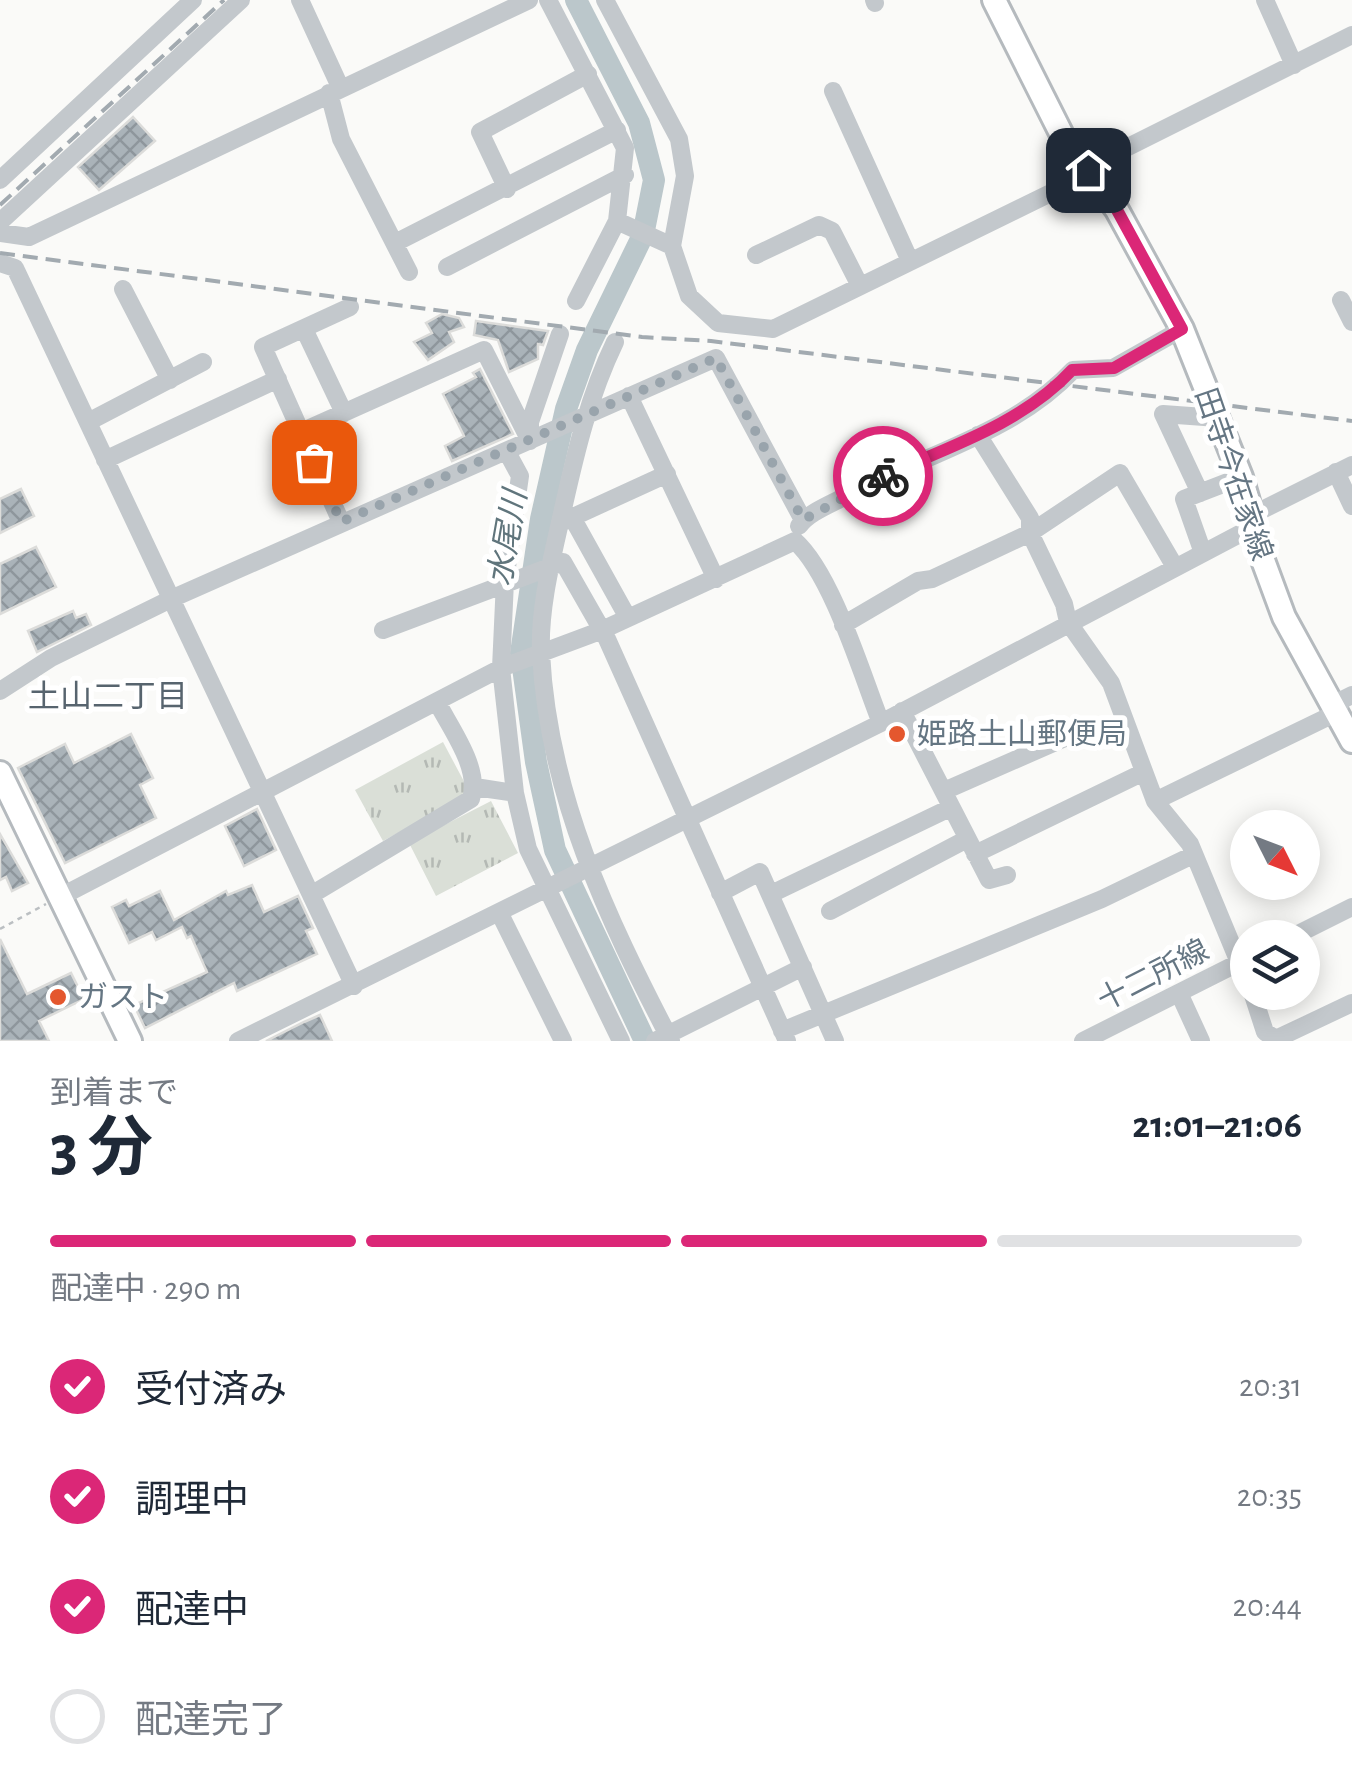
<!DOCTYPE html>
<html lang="ja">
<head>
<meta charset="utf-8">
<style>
	body { margin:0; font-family:"Alegreya Sans","Noto Sans JP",sans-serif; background:#f2f2f3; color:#1f2937; height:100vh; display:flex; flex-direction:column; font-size:38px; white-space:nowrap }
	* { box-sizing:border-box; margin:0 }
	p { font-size:32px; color:#747a83 }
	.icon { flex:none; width:55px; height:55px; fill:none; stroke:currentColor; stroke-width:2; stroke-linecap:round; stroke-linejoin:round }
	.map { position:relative; height:1041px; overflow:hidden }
	.details { display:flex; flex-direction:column; background:#fff; flex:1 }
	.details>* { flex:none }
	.needle { width:65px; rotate:132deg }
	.buttons { position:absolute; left:1230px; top:810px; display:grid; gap:20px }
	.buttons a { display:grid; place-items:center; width:90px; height:90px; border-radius:50%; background:#fff; box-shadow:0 5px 25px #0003; font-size:50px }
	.pin { position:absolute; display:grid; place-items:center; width:85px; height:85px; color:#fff; margin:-42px; border-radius:20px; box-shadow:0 5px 15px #0006 }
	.courier { position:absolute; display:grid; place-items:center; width:100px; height:100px; margin:-50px; border:8px solid #db2777; border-radius:50%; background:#fff; color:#222; box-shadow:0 2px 12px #0007 }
	.head em { font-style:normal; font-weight:700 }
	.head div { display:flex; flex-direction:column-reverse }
	.head { display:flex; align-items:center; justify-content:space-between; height:170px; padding:0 50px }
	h1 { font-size:65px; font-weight:700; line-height:75px }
	.bar { display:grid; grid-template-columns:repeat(4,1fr); gap:15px 10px; align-content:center; height:120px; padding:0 50px }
	.bar i { height:12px; border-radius:8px; background:#e0e1e3 }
	.bar .current { background:#db2777 }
	.bar p { grid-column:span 4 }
	ol { padding:0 50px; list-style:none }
	li { display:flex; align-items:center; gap:30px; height:110px }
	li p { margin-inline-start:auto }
	li .icon { padding:10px; border-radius:50%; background:#db2777; color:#fff; stroke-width:4 }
	li:last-child { color:#747a83 }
	li i { width:55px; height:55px; border:5px solid #e0e1e3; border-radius:50% }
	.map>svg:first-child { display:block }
	.park { fill:url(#park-tufts) }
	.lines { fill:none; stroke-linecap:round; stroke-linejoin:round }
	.river { stroke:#bbc7cb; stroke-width:22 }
	.building { fill:url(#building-cross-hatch); stroke:#dcdcda; stroke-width:2.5 }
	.major-casing { stroke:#b5babe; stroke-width:28 }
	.path { stroke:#bbbfc2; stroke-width:2.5; stroke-dasharray:5 5; stroke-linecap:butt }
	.minor { stroke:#c3c8cc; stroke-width:18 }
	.major { stroke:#fff; stroke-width:22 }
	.rail { stroke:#a2aab0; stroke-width:4; stroke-dasharray:15 8; stroke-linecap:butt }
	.done { stroke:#99a4ac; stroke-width:10; stroke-dasharray:0 18 }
	.route { stroke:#db2777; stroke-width:12 }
	.poi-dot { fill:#e4572e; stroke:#fff; stroke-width:4 }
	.labels { text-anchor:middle; stroke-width:10; stroke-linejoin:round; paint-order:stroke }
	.street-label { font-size:30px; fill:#657683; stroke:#fff }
	.poi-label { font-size:30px; fill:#657683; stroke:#fff; text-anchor:start }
	.water-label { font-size:32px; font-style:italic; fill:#60757c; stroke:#fff }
	.neighbourhood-label { font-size:32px; fill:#57646e; stroke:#fff }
</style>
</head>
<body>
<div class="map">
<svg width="1352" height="1041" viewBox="0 0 1352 1041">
	<defs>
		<pattern id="park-tufts" width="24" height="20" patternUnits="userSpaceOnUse" patternTransform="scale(2.5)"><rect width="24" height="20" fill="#dadfd7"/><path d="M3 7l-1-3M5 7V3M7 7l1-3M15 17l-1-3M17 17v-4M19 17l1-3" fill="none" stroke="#b4b9b4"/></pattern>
		<pattern id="building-cross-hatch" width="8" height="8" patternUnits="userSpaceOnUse" patternTransform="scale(2.5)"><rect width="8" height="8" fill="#aab3b9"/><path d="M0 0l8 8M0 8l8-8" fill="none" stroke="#8e969c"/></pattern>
	</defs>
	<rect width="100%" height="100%" fill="#fafaf8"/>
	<!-- park -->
	<path class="park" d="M443,742L468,789L465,796L383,841L355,790Z
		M491,801L518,853L436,896L409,843Z"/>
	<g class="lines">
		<!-- river -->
		<path class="river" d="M576,0L639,123L654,180L643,235L587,350L566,409L541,519L521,653L536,762L555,850L645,1041"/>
	</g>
	<!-- building -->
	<path class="building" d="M133,117L155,141L99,190L78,167Z
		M442,314L459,318L464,327L449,332L454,342L428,360L414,342L432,333L426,323Z
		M476,321L548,331L543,345L538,344V359L509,372L498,340L474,335Z
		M480,369L513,434L452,461L445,446L464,436L443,394L476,377L473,373Z
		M21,489L34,516L0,533V499Z
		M36,547L56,587L0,614V564Z
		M73,611L76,618L86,614L91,625L37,652L28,631Z
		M131,734L153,778L140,785L156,818L65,863L18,768L65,744L74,763Z
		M257,809L276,850L244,866L225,826Z
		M0,834L28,883L12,891L6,877L0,880Z
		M252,885L264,912L298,896L313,928L306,931L317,954L237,991L234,983L145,1028L134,1005L207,972L191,936L187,938L182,927L156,940L152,932L129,943L112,907L126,900L129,906L160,891L174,920L226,891L228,895Z
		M0,939L27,994L71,973L84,999L39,1021L49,1041H0Z
		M320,1015L332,1041H266L304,1022Z"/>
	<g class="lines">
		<defs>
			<path id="major" d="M994,0L1064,139L1117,210L1182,329L1241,477L1252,515L1251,528L1284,617L1352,741
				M0,773L130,1041"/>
		</defs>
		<!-- major casing -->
		<use href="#major" class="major-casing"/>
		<!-- path -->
		<path class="path" d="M0,929L46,904"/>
		<!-- minor -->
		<path class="minor" d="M300,0L341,89
			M548,0L625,148L617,221L576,301
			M605,0L679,139L685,176L672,246L689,296L718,323L773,329L1065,186L1106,158L1352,35
			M874,0L875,3
			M1265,0L1294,65
			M833,91L910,261
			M329,93L341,139L409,272
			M0,180L193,0
			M507,189L480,132L588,74
			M617,221L672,246
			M0,222L241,0
			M0,233L29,237L529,0
			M395,243L617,130
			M756,255L819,225L832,231L860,286
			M0,263L15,268L354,986
			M447,267L625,175
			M123,289L170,380
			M1341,300L1352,322
			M304,329L344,413
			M615,342C589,396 576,451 563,509C553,555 539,606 541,653C548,794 607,918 671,1041
			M629,396L716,579
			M88,422L203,362
			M301,432L484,350L530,441
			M978,435L1030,518V533L1064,604L1068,622L1111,683L1155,801L1190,844L1248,984
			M530,436V422L560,334
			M507,452L520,476L505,581L501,668L515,793L528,849L621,1041
			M105,460L278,379
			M1336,472L1352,506
			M1200,493L1163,414L1218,418
			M1252,515L1352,465
			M573,519L628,618
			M341,522L263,347L350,307
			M560,523L667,474
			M799,526C808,513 829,505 844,497C920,456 1013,434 1073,370L1113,368L1182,329
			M795,541C832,574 862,675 881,723
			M1203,553L1184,499L1241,477
			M843,625L918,581L932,579L1030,533L1120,473L1175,567
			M383,630L563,562L607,639L787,1041
			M0,691L51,658L171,599L716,358L803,520
			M902,711L989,880L1007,875
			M475,787L515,793
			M944,791L1083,730
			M1155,801L1336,713L1342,700L1352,695
			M975,854L1144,772
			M720,893L760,872L835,1041
			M771,894L950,808
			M311,895L471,799C481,769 451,729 437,702
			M60,897L501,668L600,631L795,541
			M830,911L967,839
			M500,914L563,1041
			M1290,938L1352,907
			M1252,992L1265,1032L1276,1039L1352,1003
			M1179,993L1201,1041
			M782,1031L1102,899L1193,855
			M238,1041L881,723L1251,528
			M655,1041L803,967
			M1083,1041L1248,958"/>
		<!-- major -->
		<use href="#major" class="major"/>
		<!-- rail -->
		<path class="rail" d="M0,205L224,0
			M0,253L642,337L711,341L1352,421"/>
	</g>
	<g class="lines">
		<!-- done -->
		<path class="done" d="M314,462L341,522L716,358L803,520L883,476"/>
		<!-- route -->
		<path class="route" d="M883,476C949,447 1023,423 1072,370L1114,368L1182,329L1117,210L1088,170"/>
	</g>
	<!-- markers -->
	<g class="poi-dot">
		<circle cx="897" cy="734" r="10"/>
		<circle cx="58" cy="997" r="10"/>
	</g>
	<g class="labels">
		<!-- street labels -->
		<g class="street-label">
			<text transform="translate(1234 474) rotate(71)" y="10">田寺今在家線</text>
			<text transform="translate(1153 975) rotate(-27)" y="10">十二所線</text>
		</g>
		<!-- poi labels -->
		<g class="poi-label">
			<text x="917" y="744">姫路土山郵便局</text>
			<text x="78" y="1007">ガスト</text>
		</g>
		<!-- water labels -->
		<g class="water-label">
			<text transform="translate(507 538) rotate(-80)" y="11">水尾川</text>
		</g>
		<!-- neighbourhood labels -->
		<g class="neighbourhood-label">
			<text x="108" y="707">土山二丁目</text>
		</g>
	</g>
</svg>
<div class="buttons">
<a><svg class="needle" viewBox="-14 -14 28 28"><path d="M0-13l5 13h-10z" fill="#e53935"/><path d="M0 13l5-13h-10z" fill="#747a83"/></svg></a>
<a><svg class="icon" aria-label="layers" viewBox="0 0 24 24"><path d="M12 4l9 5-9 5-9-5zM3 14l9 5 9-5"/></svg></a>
</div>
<div class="pin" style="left:314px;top:462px;background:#ea580c"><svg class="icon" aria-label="bag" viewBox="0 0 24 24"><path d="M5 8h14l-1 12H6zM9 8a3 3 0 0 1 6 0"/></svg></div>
<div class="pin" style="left:1088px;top:170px;background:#1f2937"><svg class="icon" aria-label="home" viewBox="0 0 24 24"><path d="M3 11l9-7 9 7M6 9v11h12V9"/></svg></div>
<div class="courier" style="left:883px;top:476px"><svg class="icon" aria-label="bike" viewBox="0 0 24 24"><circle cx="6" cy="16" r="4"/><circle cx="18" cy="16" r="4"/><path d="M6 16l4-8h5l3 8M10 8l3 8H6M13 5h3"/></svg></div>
</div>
<section class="details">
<div class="head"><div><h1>3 分</h1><p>到着まで</p></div><em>21:01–21:06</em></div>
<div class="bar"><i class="current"></i><i class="current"></i><i class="current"></i><i></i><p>配達中 · 290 m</p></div>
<ol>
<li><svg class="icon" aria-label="check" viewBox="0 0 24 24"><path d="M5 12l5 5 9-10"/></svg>受付済み<p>20:31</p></li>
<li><svg class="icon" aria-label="check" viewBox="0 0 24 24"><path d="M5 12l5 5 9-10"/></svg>調理中<p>20:35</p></li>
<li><svg class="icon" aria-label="check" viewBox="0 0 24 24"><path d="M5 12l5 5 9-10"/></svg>配達中<p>20:44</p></li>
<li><i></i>配達完了</li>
</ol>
</section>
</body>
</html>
